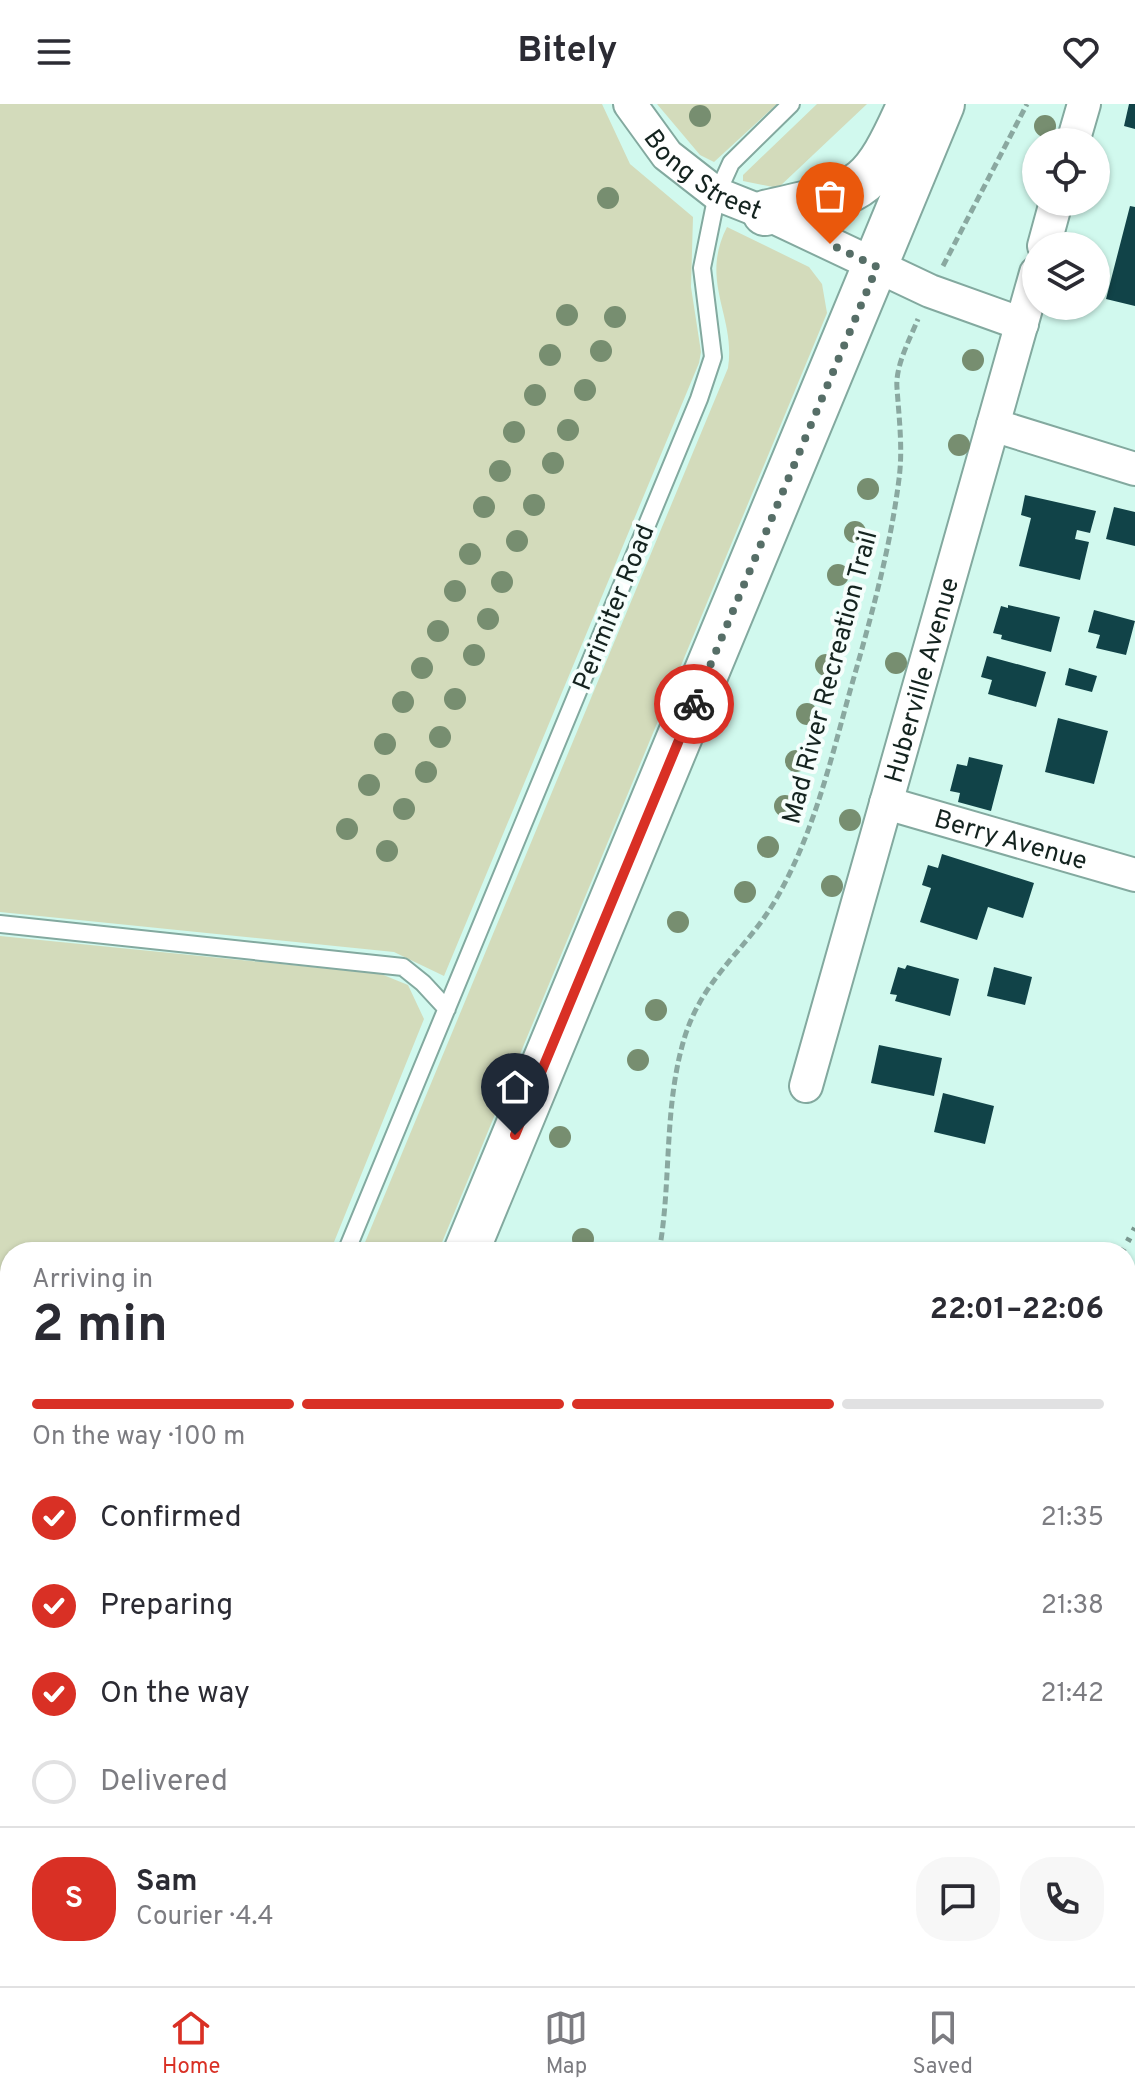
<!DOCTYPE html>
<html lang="en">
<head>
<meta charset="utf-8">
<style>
	body { margin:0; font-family:Overpass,sans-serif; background:#f7f7f7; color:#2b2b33; height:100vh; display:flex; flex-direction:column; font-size:30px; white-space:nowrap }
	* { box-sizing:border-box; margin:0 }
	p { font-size:26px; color:#7c7c81 }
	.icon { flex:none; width:44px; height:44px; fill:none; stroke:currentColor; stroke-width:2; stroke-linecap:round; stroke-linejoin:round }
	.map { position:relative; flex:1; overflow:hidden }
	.details { position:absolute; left:0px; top:1138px; width:1136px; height:744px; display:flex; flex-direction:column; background:#fff; border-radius:32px 32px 0 0; box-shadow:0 2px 6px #0004 }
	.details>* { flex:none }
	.controls { position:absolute; left:1022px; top:24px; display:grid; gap:16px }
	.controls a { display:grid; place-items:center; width:88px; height:88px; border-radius:50%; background:#fff; box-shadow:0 2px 6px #0004; font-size:40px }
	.pin { position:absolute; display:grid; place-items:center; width:68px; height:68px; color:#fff; margin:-82px -34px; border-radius:50% 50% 50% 0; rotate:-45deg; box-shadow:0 0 8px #0007 }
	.pin .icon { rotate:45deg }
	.courier { position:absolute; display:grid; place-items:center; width:80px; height:80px; margin:-40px; border:6px solid #d93025; border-radius:50%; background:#fff; color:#222; box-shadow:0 2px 10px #0007 }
	.head em { font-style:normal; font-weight:700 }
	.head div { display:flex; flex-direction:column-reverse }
	.head { display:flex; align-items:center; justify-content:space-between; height:136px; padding:0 32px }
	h1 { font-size:52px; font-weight:700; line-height:60px }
	.bar { display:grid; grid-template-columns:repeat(4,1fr); gap:12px 8px; align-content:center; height:96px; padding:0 32px }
	.bar i { height:10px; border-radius:6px; background:#e1e1e2 }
	.bar .on { background:#d93025 }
	.bar p { grid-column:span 4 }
	.line { display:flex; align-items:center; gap:20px; padding:0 32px; border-top:2px solid #e1e1e2 }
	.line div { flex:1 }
	.round { display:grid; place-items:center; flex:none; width:84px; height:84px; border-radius:32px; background:#f7f7f7 }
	ol { padding:0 32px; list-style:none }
	li { display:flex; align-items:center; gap:24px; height:88px }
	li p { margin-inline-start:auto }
	li .icon { padding:8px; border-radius:50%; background:#d93025; color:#fff; stroke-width:4 }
	li:last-child { color:#7c7c81 }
	li i { width:44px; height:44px; border:4px solid #e1e1e2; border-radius:50% }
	header { display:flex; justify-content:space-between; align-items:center; height:104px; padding:0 32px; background:#fff; font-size:36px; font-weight:700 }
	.dock { display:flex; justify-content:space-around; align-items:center; height:112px; border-top:2px solid #e1e1e2; background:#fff; font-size:22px; color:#7c7c81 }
	.dock a { display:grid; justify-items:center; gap:4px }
	.dock .on { color:#d93025 }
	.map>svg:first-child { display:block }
	.green { fill:#d3dbbb }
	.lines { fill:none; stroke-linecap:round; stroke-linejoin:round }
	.stream { stroke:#7594a3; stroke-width:9 }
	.building { fill:#114348 }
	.lane-casing { stroke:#83a99f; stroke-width:20 }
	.street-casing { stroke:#83a99f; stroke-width:36 }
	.secondary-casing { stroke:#83a99f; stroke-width:48 }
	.path { stroke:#8aa8a0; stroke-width:5; stroke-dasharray:8 4; stroke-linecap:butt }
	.lane { stroke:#fff; stroke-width:16 }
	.street { stroke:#fff; stroke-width:32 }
	.secondary { stroke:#fff; stroke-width:44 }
	.rail { stroke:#79968e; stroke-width:6; stroke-dasharray:4 8; stroke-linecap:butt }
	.tree { fill:#778e70 }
	.done { stroke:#566e67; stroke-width:8; stroke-dasharray:0 14.4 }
	.route { stroke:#d93025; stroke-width:10 }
	.labels { text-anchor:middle; stroke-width:8; stroke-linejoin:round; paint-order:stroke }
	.street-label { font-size:26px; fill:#14231f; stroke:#f6fefc }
</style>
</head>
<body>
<header><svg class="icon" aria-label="menu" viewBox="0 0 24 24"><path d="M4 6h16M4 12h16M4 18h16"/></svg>Bitely<svg class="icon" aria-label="heart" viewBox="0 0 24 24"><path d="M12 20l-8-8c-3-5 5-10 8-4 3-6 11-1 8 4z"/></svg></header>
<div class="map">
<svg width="1135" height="1882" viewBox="0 0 1135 1882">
	<rect width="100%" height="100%" fill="#d1f9ee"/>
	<!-- green -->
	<path class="green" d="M0,0H602L630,60L693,113L691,183L701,248L699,259L444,872L394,848L0,808Z
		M657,0H777L714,58L700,51Z
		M817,0H867L778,84L743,77V71Z
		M727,123L809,163L822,180L827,209L438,1148H361L728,264C736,212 699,178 727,123Z
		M0,832L381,870L408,881L424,915L330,1148H10V1569L0,1577Z
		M1135,1304V1882H831L836,1872H1126V1321Z
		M10,1609V1872H36L32,1882H0V1617Z
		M55,1872H138L134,1882H51Z"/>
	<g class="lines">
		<!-- stream -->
		<path class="stream" d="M1126,1536L1135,1519
			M942,1882L947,1872"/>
	</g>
	<!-- building -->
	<path class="building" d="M1129,0H1135V25L1124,22Z
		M1130,102L1135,103V202L1106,195Z
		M1025,391L1096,407L1090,429L1077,426L1075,435L1089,438L1080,476L1019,462L1031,414L1021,411Z
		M1114,403L1135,408V442L1106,435Z
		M1008,501L1060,513L1051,548L1001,535L1002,531L993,529L1001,502L1008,504Z
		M1094,506L1135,517L1126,551L1096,544L1100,531L1088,528Z
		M987,552L1046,568L1036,603L988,590L992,576L981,573Z
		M1069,564L1097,572L1092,588L1065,581Z
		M1058,614L1108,627L1094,680L1045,668Z
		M969,653L1003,661L991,707L958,698L960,689L950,687L957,660L967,662Z
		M942,750L1034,779L1023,814L988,803L977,836L920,818L931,784L922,781L928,761L938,764Z
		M907,861L959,875L950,912L895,897L897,891L890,890L898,863L905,865Z
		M994,863L1032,873L1025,901L987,892Z
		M879,941L942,954L934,992L871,979Z
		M943,989L994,1002L985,1040L934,1028Z"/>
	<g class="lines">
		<defs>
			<path id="lane" d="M0,820L403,863L423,879L447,905
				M346,1148L699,295L713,253L702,164L717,90L731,59L791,0
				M0,1595L10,1587
				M1126,1729L1135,1711
				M40,1882L44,1872
				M1048,1882L1054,1872"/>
			<g id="street">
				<path id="s1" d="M630,0L667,51L717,90L765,109L930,187L1022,220"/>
				<path d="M1073,38L1084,0"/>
				<path d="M1044,142L1056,98"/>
				<path d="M993,321L1135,365"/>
				<path id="s2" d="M886,699L1135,771"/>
				<path id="s3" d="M806,982L1036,169"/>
			</g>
			<path id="secondary" d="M765,109C861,86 868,94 910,0
				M466,1148L942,0
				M163,1882L167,1872"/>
		</defs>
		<!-- lane casing -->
		<use href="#lane" class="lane-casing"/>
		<!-- street casing -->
		<use href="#street" class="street-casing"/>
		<!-- secondary casing -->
		<use href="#secondary" class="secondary-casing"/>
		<!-- path -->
		<path class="path" d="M943,162L1027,0
			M659,1148C672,1077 663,1003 685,932C704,873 746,846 775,797C813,732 830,659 850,587C870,517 890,447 899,375C903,345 899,314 897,284C895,262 910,235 918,215
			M475,1882L479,1872"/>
		<!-- lane -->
		<use href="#lane" class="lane"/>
		<!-- street -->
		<use href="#street" class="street"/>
		<!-- secondary -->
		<use href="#secondary" class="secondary"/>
		<!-- rail -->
		<path class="rail" d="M1122,1148L1135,1124
			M743,1882L748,1872"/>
	</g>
	<!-- trees -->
	<g class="tree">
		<circle cx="700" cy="12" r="11"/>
		<circle cx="1045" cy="22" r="11"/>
		<circle cx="608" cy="94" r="11"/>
		<circle cx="567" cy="211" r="11"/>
		<circle cx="615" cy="213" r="11"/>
		<circle cx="601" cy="247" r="11"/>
		<circle cx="550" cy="251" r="11"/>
		<circle cx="973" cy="256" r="11"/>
		<circle cx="585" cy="286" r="11"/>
		<circle cx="535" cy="291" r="11"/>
		<circle cx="568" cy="326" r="11"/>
		<circle cx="514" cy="328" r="11"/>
		<circle cx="959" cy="341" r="11"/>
		<circle cx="553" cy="359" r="11"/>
		<circle cx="500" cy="367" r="11"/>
		<circle cx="868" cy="385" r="11"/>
		<circle cx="534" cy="401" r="11"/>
		<circle cx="484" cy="403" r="11"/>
		<circle cx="855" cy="428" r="11"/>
		<circle cx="517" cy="437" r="11"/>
		<circle cx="470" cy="450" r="11"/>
		<circle cx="838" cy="471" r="11"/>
		<circle cx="502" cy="478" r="11"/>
		<circle cx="455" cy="487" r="11"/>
		<circle cx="488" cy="515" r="11"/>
		<circle cx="438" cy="527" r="11"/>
		<circle cx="474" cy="551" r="11"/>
		<circle cx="896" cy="559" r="11"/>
		<circle cx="826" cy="561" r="11"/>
		<circle cx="422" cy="564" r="11"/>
		<circle cx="455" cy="595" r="11"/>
		<circle cx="403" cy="598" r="11"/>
		<circle cx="807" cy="610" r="11"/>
		<circle cx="440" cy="633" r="11"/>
		<circle cx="385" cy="640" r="11"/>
		<circle cx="796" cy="657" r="11"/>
		<circle cx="426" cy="668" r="11"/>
		<circle cx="369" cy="681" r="11"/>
		<circle cx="785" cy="702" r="11"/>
		<circle cx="404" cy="705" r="11"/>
		<circle cx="850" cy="716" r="11"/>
		<circle cx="347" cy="725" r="11"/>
		<circle cx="768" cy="743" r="11"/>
		<circle cx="387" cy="747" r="11"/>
		<circle cx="832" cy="782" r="11"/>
		<circle cx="745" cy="788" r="11"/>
		<circle cx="678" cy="818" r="11"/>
		<circle cx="656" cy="906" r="11"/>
		<circle cx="638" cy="956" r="11"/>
		<circle cx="560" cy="1033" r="11"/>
		<circle cx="583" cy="1135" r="11"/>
	</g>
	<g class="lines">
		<!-- done -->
		<path class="done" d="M694,600L877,163L830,140"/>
		<!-- route -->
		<path class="route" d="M515,1031L694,600"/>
	</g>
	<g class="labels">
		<!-- street labels -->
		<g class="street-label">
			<text dy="9" stroke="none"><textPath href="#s1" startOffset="104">Bong Street</textPath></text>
			<text transform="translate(613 503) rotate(-68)" y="9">Perimiter Road</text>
			<text transform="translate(829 573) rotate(-75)" y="9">Mad River Recreation Trail</text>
			<text dy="9" stroke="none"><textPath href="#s3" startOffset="422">Huberville Avenue</textPath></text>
			<text dy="9" stroke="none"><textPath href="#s2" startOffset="130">Berry Avenue</textPath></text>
		</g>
	</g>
</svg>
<div class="controls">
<a><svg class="icon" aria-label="locate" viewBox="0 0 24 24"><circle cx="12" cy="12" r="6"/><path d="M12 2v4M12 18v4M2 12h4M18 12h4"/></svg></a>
<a><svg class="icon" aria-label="layers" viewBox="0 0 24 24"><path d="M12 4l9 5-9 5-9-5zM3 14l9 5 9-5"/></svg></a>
</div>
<div class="pin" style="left:830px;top:140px;background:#ea580c"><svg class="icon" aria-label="bag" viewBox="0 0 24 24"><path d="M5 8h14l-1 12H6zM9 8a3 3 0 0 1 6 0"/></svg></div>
<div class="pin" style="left:515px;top:1031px;background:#1f2937"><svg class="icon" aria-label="home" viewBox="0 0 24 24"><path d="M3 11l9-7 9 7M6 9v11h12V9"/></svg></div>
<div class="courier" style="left:694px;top:600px"><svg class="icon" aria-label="bike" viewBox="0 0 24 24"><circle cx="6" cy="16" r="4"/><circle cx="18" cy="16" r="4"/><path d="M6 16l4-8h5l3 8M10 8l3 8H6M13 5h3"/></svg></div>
<section class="details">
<div class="head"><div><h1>2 min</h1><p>Arriving in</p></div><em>22:01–22:06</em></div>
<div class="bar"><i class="on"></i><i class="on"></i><i class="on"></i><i></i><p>On the way · 100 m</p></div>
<ol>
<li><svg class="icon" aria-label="check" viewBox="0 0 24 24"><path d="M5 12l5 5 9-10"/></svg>Confirmed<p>21:35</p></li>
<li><svg class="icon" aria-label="check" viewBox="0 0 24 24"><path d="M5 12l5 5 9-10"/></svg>Preparing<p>21:38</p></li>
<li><svg class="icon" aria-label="check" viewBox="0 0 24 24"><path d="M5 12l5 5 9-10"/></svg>On the way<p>21:42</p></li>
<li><i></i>Delivered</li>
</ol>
<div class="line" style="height:144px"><b class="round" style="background:#d93025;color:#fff">S</b><div><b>Sam</b><p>Courier · 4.4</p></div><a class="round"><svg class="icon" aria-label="chat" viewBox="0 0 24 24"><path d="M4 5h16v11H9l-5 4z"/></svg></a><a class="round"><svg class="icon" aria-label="phone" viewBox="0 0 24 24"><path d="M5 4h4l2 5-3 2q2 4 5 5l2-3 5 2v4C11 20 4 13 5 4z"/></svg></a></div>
</section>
</div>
<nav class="dock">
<a class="on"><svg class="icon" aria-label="home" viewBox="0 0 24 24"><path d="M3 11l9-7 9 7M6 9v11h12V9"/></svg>Home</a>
<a><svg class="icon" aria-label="map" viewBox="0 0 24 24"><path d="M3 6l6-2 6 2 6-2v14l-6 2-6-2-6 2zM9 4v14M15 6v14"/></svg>Map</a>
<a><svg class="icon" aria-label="saved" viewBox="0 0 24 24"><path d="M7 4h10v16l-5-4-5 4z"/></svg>Saved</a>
</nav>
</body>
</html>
